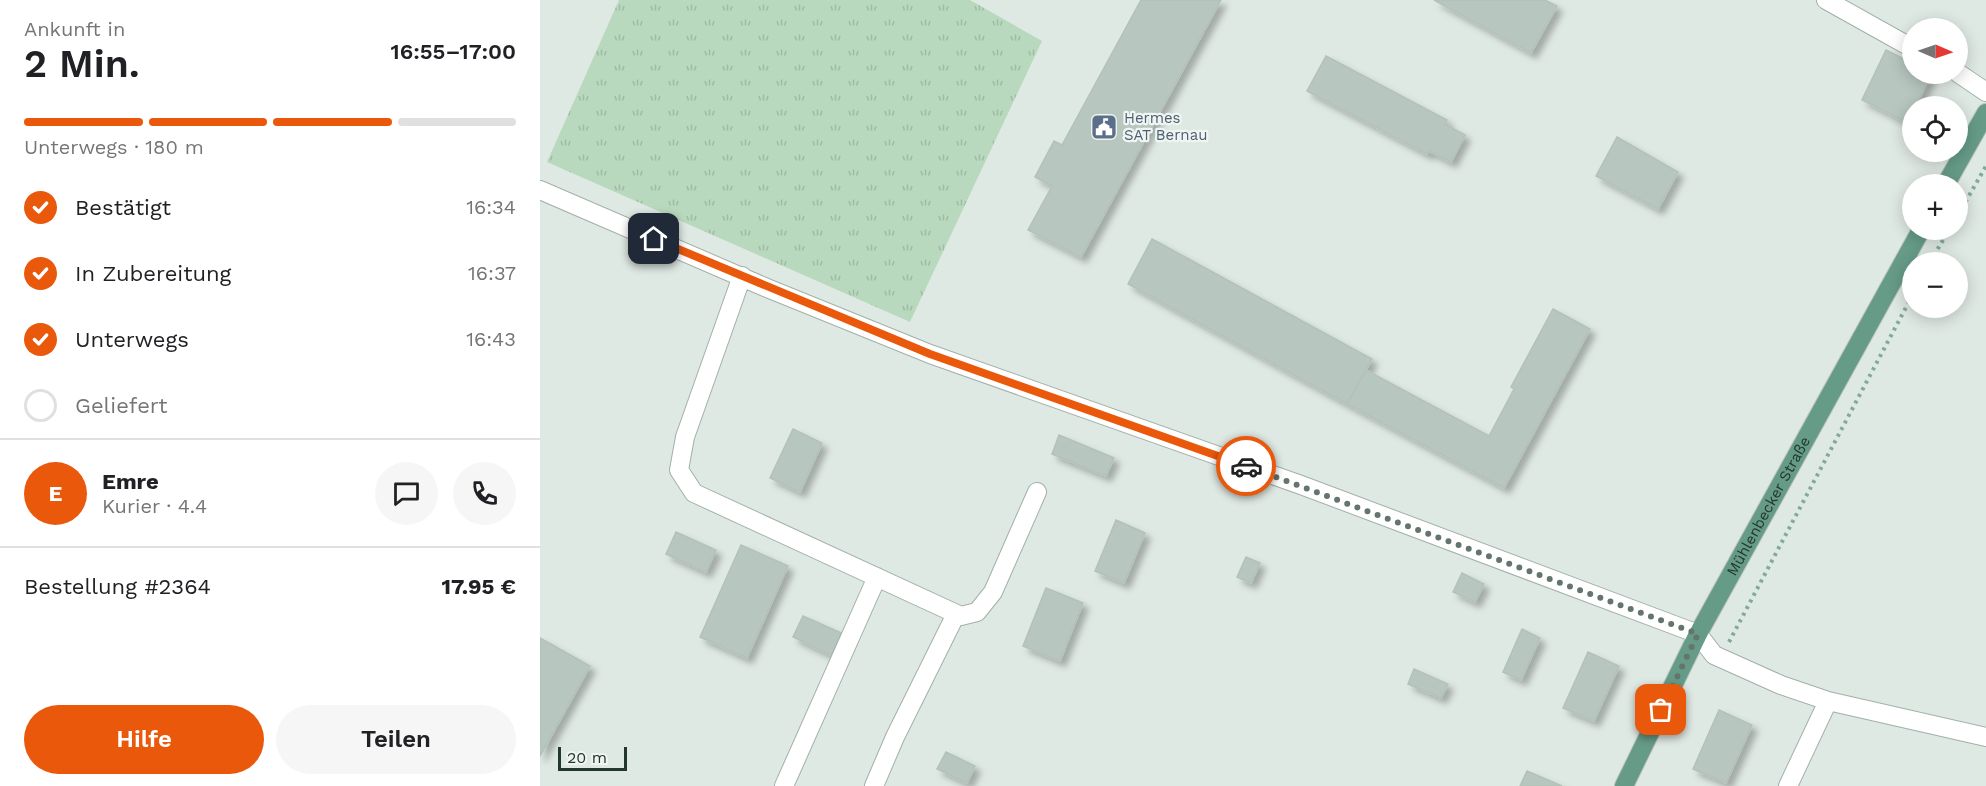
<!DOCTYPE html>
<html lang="de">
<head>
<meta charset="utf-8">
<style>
	body { margin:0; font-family:"Work Sans",sans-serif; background:#f6f6f6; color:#202124; height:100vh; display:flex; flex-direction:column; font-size:22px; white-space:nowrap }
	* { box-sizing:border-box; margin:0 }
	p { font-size:20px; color:#757577 }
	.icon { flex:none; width:33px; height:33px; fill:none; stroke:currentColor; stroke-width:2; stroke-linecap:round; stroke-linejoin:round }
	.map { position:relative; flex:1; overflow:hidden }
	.sheet { display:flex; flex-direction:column; background:#fff; width:540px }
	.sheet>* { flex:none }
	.needle { width:39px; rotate:92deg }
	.tools { position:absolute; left:1362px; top:18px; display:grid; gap:12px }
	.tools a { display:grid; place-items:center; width:66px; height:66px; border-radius:50%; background:#fff; box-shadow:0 3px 15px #0003; font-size:30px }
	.scale { position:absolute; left:18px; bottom:15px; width:69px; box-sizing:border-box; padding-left:6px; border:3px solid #21372f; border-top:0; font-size:16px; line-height:21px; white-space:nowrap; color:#21372f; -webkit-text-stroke:4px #eff6f1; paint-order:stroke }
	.pin { position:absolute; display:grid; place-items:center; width:51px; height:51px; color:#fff; margin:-26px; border-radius:12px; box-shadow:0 3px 9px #0006 }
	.courier { position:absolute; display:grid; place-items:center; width:60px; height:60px; margin:-30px; border:4px solid #ea580c; border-radius:50%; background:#fff; color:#222; box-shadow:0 2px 8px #0007 }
	.headline em { font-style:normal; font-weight:600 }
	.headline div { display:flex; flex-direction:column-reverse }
	.headline { display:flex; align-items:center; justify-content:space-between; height:102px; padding:0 24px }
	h1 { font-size:39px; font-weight:600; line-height:45px }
	.bar { display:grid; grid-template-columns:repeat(4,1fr); gap:9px 6px; align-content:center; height:72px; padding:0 24px }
	.bar i { height:8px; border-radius:4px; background:#e0e0e0 }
	.bar .selected { background:#ea580c }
	.bar p { grid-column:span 4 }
	.line { display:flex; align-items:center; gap:15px; padding:0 24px; border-top:2px solid #e0e0e0 }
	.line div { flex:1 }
	.round { display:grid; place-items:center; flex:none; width:63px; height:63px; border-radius:32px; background:#f6f6f6 }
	ol { padding:0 24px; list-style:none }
	li { display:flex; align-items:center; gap:18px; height:66px }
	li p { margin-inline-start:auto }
	li .icon { padding:6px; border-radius:50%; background:#ea580c; color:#fff; stroke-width:4 }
	li:last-child { color:#757577 }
	li i { width:33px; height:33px; border:3px solid #e0e0e0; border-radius:50% }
	.primary-button { display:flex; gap:12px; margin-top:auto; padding:12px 24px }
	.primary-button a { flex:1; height:69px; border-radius:36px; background:#ea580c; color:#fff; font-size:24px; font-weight:600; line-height:69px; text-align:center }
	.primary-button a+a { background:#f6f6f6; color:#202124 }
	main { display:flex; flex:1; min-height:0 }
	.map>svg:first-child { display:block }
	.grass { fill:url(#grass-tufts) }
	.building { fill:#b7c6bf; stroke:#b2c2b9; stroke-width:1.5; filter:url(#shadow) }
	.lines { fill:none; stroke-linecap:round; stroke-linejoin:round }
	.minor-casing { stroke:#a2b0a9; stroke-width:20 }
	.major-casing { stroke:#bcc3c1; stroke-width:20 }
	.path { stroke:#81aa99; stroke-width:4; stroke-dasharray:3 4.5; stroke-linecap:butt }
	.minor { stroke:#fff; stroke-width:18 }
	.major { stroke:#669b88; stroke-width:18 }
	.done { stroke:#64756e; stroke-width:6; stroke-dasharray:0 10.8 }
	.route { stroke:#ea580c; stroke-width:8 }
	.labels { text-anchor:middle; stroke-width:4.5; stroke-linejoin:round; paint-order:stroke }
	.service-label { font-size:15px; fill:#4e5e75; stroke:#eff6f1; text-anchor:start }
	.street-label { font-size:15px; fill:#21372f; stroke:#eff6f1 }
</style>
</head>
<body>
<main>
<section class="sheet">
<div class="headline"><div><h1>2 Min.</h1><p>Ankunft in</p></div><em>16:55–17:00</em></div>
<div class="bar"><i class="selected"></i><i class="selected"></i><i class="selected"></i><i></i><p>Unterwegs · 180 m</p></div>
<ol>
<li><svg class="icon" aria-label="check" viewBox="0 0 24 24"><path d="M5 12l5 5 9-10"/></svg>Bestätigt<p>16:34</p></li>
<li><svg class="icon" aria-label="check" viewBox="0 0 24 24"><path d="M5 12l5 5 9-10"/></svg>In Zubereitung<p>16:37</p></li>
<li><svg class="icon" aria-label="check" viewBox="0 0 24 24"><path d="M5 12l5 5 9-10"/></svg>Unterwegs<p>16:43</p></li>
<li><i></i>Geliefert</li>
</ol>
<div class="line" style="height:108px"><b class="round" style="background:#ea580c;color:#fff">E</b><div><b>Emre</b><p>Kurier · 4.4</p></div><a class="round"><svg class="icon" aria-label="chat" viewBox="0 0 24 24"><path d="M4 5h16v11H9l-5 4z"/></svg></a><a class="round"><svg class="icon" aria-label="phone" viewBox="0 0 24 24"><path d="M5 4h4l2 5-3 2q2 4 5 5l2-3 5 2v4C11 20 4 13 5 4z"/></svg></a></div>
<div class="line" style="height:78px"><div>Bestellung #2364</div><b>17.95 €</b></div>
<div class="primary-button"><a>Hilfe</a><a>Teilen</a></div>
</section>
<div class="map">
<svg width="1446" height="786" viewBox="0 0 1446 786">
	<defs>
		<pattern id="grass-tufts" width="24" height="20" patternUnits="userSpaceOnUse" patternTransform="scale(1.5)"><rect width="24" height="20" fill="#b9d9be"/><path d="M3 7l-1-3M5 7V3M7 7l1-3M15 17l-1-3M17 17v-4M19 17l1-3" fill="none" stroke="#9fbba4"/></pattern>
		<filter id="shadow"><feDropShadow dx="5.5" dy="5.5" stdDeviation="3" flood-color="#0004"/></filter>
	</defs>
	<rect width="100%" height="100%" fill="#dfe9e3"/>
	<!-- grass -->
	<path class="grass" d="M79,0H430L502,41L370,322L7,162Z"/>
	<!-- building -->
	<path class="building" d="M601,0H681L541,257L488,230L512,186L495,177L514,141L522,145Z
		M894,0H1005L1017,6L991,53Z
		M1346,50L1372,63V74H1391L1376,106H1372V113L1368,123L1322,100Z
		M786,56L907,120L905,124L925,135L911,162L889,151L887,154L767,91Z
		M1077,137L1138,172L1118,209L1056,176Z
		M612,239L832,359L807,404L588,284Z
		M1013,309L1050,329L964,488L807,404L826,370L949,436L974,389L971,387Z
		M253,429L282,443L260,492L230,478Z
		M519,435L574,458L566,476L512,454Z
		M576,520L605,533L584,583L555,571Z
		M136,532L176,550L166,572L126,554Z
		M201,545L248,566L207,658L160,637Z
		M706,557L720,563L711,583L697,577Z
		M922,573L944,584L935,602L913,592Z
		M506,588L543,603L520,661L483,646Z
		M263,616L301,633L291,655L253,637Z
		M982,629L1000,638L981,680L963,672Z
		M0,638L50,666L0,756Z
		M1048,652L1079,666L1054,721L1023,708Z
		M874,669L908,684L901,698L868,684Z
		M1179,710L1212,725L1186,783L1153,769Z
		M406,752L435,766L427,783L397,769Z
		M987,771L1022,786H980Z"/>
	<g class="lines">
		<defs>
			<path id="minor" d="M1286,0L1372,48
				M1418,73L1446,92
				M0,190L227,288L390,354L761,485L1158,634L1174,655L1241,685L1288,701L1446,737
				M202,276L145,437L139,470L154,493L421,616L437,612L453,592L497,492
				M244,786L337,577
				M334,786L355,737L416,614
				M1248,786L1288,701"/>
			<g id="major">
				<path d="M1406,184L1446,113"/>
				<path id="s1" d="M1084,786L1158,634L1381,230"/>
			</g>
		</defs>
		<!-- minor casing -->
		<use href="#minor" class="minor-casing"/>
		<!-- major casing -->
		<use href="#major" class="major-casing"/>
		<!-- path -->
		<path class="path" d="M1418,215L1446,166
			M1390,262L1409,230
			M1189,642L1372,296"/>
		<!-- minor -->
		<use href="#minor" class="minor"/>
		<!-- major -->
		<use href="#major" class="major"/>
	</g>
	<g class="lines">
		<!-- done -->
		<path class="done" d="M706,466L1158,634L1121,710"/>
		<!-- route -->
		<path class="route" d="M114,239L390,354L706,466"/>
	</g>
	<!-- icons -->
	<defs>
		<symbol id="civic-square" viewBox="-11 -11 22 22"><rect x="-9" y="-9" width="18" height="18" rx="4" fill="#5c6f8a" stroke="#eff6f1"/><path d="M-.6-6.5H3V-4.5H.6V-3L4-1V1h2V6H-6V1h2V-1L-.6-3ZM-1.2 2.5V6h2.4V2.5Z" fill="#fff"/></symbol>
	</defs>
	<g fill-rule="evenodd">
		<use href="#civic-square" x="549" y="112" width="30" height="30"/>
	</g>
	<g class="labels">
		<!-- service labels -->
		<g class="service-label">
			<text x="584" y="123">Hermes<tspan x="584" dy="17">SAT Bernau</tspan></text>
		</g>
		<!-- street labels -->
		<g class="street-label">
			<text dy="5" stroke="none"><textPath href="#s1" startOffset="315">Mühlenbecker Straße</textPath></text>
		</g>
	</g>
</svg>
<div class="tools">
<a><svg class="needle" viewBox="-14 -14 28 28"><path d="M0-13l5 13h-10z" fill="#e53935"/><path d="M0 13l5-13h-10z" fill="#757577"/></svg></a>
<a><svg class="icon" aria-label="locate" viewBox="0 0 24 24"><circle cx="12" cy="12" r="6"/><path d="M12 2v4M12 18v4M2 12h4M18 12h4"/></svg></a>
<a>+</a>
<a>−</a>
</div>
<div class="scale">20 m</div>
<div class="pin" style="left:1121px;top:710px;background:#ea580c"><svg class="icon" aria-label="bag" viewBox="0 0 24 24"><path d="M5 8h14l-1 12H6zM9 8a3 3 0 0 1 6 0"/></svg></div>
<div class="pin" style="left:114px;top:239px;background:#1f2937"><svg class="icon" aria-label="home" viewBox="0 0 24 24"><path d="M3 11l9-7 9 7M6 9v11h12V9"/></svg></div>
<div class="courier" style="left:706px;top:466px"><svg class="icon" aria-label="car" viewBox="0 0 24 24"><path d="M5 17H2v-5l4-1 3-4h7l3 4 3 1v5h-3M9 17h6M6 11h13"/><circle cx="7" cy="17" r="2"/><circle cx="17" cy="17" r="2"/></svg></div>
</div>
</main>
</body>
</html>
